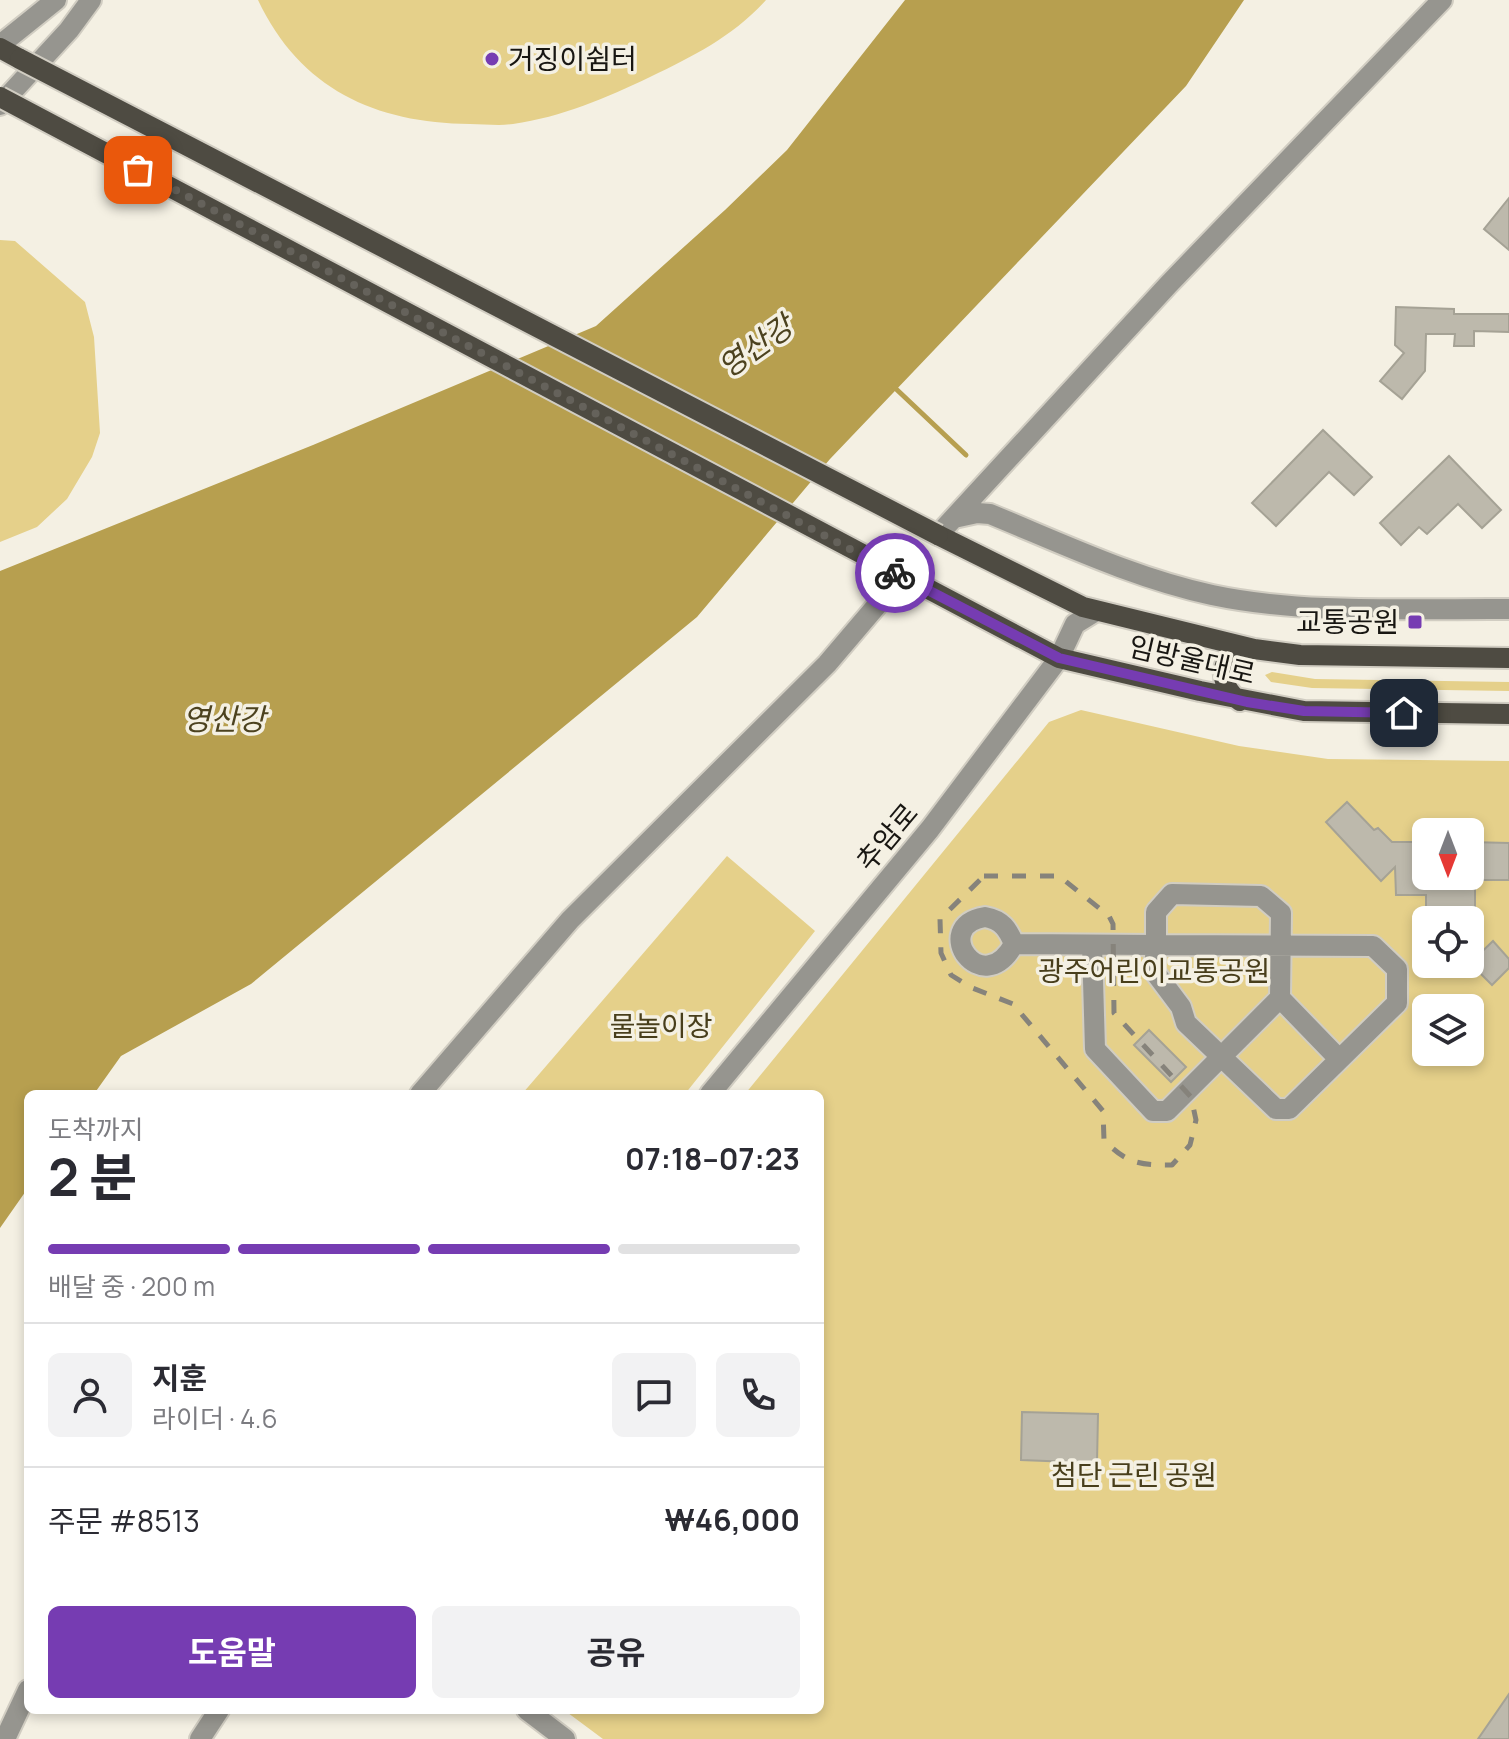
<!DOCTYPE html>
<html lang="ko">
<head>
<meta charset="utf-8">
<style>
	body { margin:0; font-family:Manrope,"Noto Sans KR",sans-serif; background:#f2f2f3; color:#2b2b33; height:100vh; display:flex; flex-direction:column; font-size:30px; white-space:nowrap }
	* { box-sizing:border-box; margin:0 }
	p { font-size:26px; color:#7c7c81 }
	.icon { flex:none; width:44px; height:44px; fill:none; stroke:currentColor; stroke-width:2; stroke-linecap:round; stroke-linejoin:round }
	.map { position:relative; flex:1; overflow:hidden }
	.side { position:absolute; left:24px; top:1090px; width:800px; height:624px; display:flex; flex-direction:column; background:#fff; border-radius:12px; box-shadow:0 4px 12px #0003 }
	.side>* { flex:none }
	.needle { width:52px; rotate:180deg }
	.buttons { position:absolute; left:1412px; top:818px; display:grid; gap:16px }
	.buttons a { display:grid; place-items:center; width:72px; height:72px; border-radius:12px; background:#fff; box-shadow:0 4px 12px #0003; font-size:40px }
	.pin { position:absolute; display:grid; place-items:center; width:68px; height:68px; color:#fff; margin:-34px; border-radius:16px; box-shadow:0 4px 12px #0006 }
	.courier { position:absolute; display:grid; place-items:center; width:80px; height:80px; margin:-40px; border:6px solid #763cb2; border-radius:50%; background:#fff; color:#222; box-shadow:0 2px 10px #0007 }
	.overview em { font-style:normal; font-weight:700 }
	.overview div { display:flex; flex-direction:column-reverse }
	.overview { display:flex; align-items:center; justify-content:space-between; height:136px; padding:0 24px }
	h1 { font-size:52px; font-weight:700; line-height:60px }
	.bar { display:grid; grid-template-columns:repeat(4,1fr); gap:12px 8px; align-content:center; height:96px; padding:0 24px }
	.bar i { height:10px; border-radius:6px; background:#e1e1e2 }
	.bar .active { background:#763cb2 }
	.bar p { grid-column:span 4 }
	.line { display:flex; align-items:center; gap:20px; padding:0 24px; border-top:2px solid #e1e1e2 }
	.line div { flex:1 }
	.round { display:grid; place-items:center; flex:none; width:84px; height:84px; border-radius:12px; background:#f2f2f3 }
	.action { display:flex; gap:16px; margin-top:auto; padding:16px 24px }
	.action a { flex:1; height:92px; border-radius:12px; background:#763cb2; color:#fff; font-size:32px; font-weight:700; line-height:92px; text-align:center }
	.action a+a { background:#f2f2f3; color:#2b2b33 }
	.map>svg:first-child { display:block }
	.green { fill:#e5d08a; fill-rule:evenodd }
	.water { fill:#b79f4f }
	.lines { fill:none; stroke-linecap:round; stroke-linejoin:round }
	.stream { stroke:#b79f4f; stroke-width:5 }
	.building { fill:#bdb9ac; stroke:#a5a295; stroke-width:2 }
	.minor-casing { stroke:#d1cdc2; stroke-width:24 }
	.major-casing { stroke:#d1cdc2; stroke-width:24 }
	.minor { stroke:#96958f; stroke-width:20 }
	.major { stroke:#4e4b42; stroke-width:20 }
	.rail { stroke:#86837b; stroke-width:5; stroke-dasharray:14 14; stroke-linecap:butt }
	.major-bridge-casing { stroke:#d1cdc2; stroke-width:24; stroke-linecap:butt }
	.major-bridge { stroke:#4e4b42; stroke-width:20 }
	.done { stroke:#65625b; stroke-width:8; stroke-dasharray:0 14.4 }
	.route { stroke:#763cb2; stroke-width:10 }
	.poi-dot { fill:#763cb2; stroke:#f4f0e3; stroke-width:3 }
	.labels { text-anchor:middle; stroke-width:7; stroke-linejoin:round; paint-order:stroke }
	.poi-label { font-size:28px; fill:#181612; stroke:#f4f0e3; text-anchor:start }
	.street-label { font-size:28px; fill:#181612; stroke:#f4f0e3 }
	.park-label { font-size:28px; fill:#483e1b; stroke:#f4f0e3 }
	.water-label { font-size:30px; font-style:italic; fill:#4c421f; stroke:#f4f0e3 }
</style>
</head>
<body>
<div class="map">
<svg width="1509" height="1739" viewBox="0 0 1509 1739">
	<rect width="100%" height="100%" fill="#f4f0e3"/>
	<!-- green -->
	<path class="green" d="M258,0H766C732,37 695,55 650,77C606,98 562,117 513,124C499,126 484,124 470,124C375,123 300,89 258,0Z
		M0,240L15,241L85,302L94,337L100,433L92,457L67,499L37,527L0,542Z
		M1272,672L1315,679L1509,682V691L1312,688L1271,682L1265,675Z
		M1081,710L1239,746L1328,759L1509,761V1739H603L564,1710H820V1094H745L1049,722ZM1426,832H1470V876H1426ZM1426,920H1470V964H1426ZM1426,1008H1470V1052H1426Z
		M727,856L815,931L685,1094H522Z"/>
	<!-- water -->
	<path class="water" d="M905,0H1244L1186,86L830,459L697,617L251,984L121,1056L94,1094H28V1188L0,1228V571L313,445L596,326L725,210L787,150Z"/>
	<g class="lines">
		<!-- stream -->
		<path class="stream" d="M894,387L966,455"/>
	</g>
	<!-- building -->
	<path class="building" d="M1509,198V250L1484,229Z
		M1396,307L1454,309V314H1509V332L1474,331V346H1454L1455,334H1426L1425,371L1402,399L1380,381L1404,353L1395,345Z
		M1323,430L1372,477L1354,495L1329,472L1276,526L1252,503Z
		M1449,456L1501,510L1482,528L1458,504L1427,534L1419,527L1401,545L1380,523Z
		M1347,802L1374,830L1378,828L1392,842H1426V876H1470V842L1509,843V880H1475V920H1426V895H1396L1395,867L1381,881L1326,822Z
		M1493,941L1509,959V968L1492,985L1470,963Z
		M1149,1030L1186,1067L1171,1082L1134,1045Z
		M1022,1412L1098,1414L1097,1463L1021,1460Z
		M1509,1694V1739H1478Z"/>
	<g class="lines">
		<defs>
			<path id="minor" d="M0,45L56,0
				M0,105L69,30L91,0
				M954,518L977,513L990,514C1063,544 1134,578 1212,595C1306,615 1413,608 1509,609
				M938,535L1168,285L1442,0
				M985,917C1002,920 1008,929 1014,944C982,1002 929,926 985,917Z
				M1014,944L1156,945V912L1172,894L1261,896L1281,913L1280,998L1167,1111H1153L1095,1049L1092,945
				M1156,945L1373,946L1397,969V1003L1289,1109H1276L1186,1023L1181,1007L1154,971Z
				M1280,998L1339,1059
				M420,1094L570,920L827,664L901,577
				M710,1094L930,829L1059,658L1075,624L1096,611
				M527,1710L565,1739
				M5,1739L28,1690
				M200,1739L219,1710"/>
			<path id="major" d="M0,48L20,59
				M938,535L1083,607L1254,649L1300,655L1509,658
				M885,566L1059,658L1200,691L1304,711L1509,714
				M1240,701C1213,684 1221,644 1254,649"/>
		</defs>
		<!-- minor casing -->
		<use href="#minor" class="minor-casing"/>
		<!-- major casing -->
		<use href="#major" class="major-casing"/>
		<!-- minor -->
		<use href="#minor" class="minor"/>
		<!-- major -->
		<use href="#major" class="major"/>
		<!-- rail -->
		<path class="rail" d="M984,876H1059L1109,916L1113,924L1114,1013L1191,1097L1196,1120L1190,1145L1172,1165C1140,1165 1127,1164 1104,1140L1103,1111L1013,1004L970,987L951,975L941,953L940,919Z"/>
		<defs>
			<path id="major-bridge" d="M20,59L938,535
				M0,97L885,566"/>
		</defs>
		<!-- major-bridge casing -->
		<use href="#major-bridge" class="major-bridge-casing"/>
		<!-- major-bridge -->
		<use href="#major-bridge" class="major-bridge"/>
	</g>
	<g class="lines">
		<!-- done -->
		<path class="done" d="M138,170L895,573"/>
		<!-- route -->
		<path class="route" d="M895,573L1059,658L1247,702L1304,711L1404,713"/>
	</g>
	<!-- markers -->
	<g class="poi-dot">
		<circle cx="492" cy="59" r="8"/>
		<rect x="1407" y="614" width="16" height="16" rx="4"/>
	</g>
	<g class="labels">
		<!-- poi labels -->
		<g class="poi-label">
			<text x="508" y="69">거징이쉼터</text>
			<text x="1399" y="632" text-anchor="end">교통공원</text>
		</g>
		<!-- street labels -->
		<g class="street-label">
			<text transform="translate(1192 660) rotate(13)" y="10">임방울대로</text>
			<text transform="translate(887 837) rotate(-50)" y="10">추암로</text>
		</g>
		<!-- park labels -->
		<g class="park-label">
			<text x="1154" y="981">광주어린이교통공원</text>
			<text x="661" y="1036">물놀이장</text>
			<text x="1134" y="1485">첨단 근린 공원</text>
		</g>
		<!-- water labels -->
		<g class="water-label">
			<text transform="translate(756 347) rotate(-35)" y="10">영산강</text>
			<text x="224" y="730">영산강</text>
		</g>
	</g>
</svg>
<div class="buttons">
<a><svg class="needle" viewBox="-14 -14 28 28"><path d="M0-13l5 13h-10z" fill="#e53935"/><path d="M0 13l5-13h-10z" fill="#7c7c81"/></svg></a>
<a><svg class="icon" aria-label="locate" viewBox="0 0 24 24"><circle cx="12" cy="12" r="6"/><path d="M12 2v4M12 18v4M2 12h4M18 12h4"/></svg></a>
<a><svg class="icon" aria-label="layers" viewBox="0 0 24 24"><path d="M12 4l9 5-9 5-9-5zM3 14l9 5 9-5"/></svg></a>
</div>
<div class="pin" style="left:138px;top:170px;background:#ea580c"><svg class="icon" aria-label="bag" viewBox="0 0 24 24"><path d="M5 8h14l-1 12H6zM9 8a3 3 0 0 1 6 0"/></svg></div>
<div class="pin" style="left:1404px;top:713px;background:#1f2937"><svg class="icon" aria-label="home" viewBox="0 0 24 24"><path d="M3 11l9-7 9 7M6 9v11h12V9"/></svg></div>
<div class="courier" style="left:895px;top:573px"><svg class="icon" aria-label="bike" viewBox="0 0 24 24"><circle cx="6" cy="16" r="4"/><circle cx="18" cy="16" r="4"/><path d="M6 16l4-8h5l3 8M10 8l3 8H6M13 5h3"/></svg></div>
<section class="side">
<div class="overview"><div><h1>2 분</h1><p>도착까지</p></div><em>07:18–07:23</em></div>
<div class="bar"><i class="active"></i><i class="active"></i><i class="active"></i><i></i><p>배달 중 · 200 m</p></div>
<div class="line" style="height:144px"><a class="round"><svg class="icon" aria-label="person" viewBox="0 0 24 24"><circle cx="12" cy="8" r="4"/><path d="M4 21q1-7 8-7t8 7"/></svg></a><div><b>지훈</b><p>라이더 · 4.6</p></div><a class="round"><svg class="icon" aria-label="chat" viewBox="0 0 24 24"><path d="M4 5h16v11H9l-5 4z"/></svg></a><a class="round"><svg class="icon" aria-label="phone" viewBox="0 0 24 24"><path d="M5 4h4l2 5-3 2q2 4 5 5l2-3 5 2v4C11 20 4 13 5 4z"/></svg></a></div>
<div class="line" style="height:104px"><div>주문 #8513</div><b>₩46,000</b></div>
<div class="action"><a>도움말</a><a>공유</a></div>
</section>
</div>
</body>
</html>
